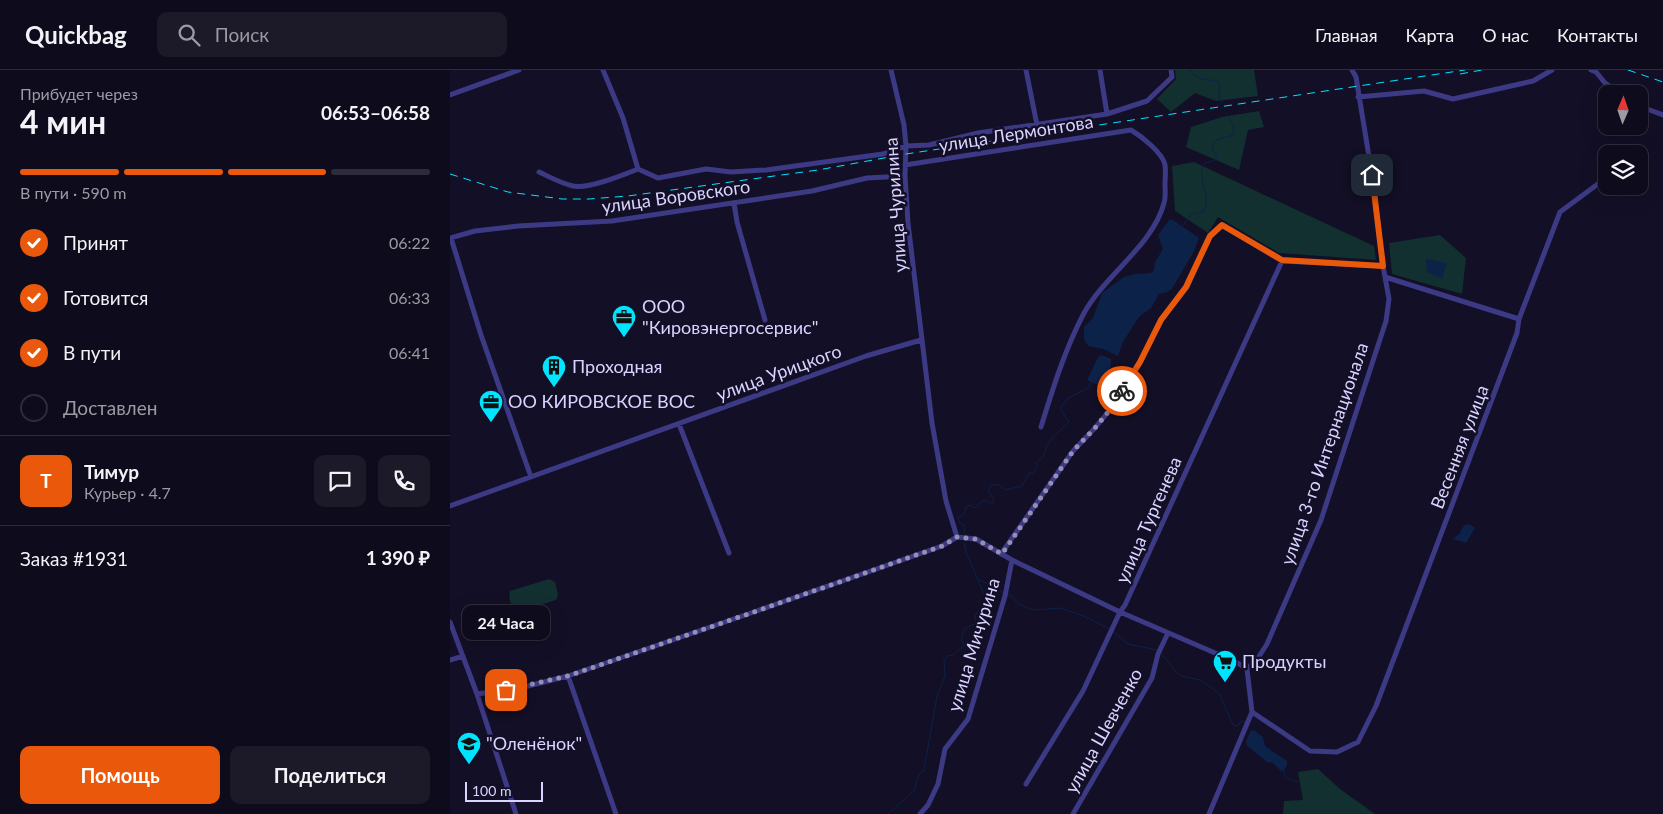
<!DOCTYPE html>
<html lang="ru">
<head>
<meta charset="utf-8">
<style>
	body { margin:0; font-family:Lato,sans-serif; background:#1c1929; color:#f1f3f6; height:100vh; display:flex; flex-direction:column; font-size:19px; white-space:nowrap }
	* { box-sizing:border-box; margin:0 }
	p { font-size:16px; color:#9b9ba3 }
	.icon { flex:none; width:28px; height:28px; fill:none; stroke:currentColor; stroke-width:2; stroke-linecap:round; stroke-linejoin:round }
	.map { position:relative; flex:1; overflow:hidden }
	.panel { display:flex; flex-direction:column; background:#0e0b1c; width:450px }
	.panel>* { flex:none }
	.needle { width:32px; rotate:2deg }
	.buttons { position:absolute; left:1148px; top:15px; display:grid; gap:10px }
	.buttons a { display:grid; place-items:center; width:50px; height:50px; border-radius:10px; background:#0e0b1c; box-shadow:0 5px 20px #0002,0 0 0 1px #2e2b3b; font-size:25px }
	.scale { position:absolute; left:15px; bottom:12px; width:78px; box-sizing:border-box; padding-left:5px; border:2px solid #d9d4ff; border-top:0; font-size:14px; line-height:18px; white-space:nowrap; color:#d9d4ff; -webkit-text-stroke:4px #130f26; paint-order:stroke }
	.pin { position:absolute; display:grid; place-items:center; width:42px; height:42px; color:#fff; margin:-21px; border-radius:10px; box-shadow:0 2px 8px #0006 }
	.courier { position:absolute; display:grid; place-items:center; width:50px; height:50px; margin:-25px; border:4px solid #ea580c; border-radius:50%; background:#fff; color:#222; box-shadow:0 1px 6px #0007 }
	.bubble { position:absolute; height:35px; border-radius:10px; background:#0e0b1c; box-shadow:0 5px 20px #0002,0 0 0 1px #2e2b3b; font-size:16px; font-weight:700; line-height:35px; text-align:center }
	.head em { font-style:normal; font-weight:700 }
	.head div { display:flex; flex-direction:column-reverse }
	.head { display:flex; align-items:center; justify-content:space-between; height:85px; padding:0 20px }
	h1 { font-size:32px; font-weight:700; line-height:38px }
	.bar { display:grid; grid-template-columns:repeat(4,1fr); gap:8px 5px; align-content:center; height:60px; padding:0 20px }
	.bar i { height:6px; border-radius:4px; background:#2e2b3b }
	.bar .active { background:#ea580c }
	.bar p { grid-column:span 4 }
	.line { display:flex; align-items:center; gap:12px; padding:0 20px; border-top:1px solid #2e2b3b }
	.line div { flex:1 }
	.round { display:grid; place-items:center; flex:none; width:52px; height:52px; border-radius:10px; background:#1c1929 }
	ol { padding:0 20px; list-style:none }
	li { display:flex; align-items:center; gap:15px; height:55px }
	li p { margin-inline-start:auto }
	li .icon { padding:5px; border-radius:50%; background:#ea580c; color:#fff; stroke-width:4 }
	li:last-child { color:#9b9ba3 }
	li i { width:28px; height:28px; border:2px solid #2e2b3b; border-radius:50% }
	.button { display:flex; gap:10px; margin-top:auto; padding:10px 20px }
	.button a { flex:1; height:58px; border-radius:10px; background:#ea580c; color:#fff; font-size:20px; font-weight:700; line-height:58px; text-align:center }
	.button a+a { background:#1c1929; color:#f1f3f6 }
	header { display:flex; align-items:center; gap:30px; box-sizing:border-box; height:70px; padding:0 25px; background:#0e0b1c; border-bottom:1px solid #2e2b3b }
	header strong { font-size:24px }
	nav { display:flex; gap:28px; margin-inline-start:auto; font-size:18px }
	.search { width:350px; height:45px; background:#1c1929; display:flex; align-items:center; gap:12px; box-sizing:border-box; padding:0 18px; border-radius:10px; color:#9b9ba3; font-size:19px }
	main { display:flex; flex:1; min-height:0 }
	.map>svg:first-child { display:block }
	.green { fill:#12302f }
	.water { fill:#0c2248 }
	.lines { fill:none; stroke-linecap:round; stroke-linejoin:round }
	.stream { stroke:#0c2248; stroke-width:1 }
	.minor { stroke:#3d3a85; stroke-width:5 }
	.rail { stroke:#00e5ff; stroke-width:1; stroke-dasharray:8 6; stroke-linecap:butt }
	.done { stroke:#948fb3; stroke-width:5; stroke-dasharray:0 9 }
	.route { stroke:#ea580c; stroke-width:6 }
	.labels { text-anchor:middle; stroke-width:5; stroke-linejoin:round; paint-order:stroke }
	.street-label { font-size:18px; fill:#d9d4ff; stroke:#130f26 }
	.poi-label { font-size:18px; fill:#d9d4ff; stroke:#130f26; text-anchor:start }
</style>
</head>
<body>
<header>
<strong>Quickbag</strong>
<div class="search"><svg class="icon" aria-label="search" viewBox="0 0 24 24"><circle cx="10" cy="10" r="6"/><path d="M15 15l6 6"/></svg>Поиск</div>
<nav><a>Главная</a><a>Карта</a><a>О нас</a><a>Контакты</a></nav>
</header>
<main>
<section class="panel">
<div class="head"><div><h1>4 мин</h1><p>Прибудет через</p></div><em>06:53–06:58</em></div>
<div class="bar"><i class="active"></i><i class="active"></i><i class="active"></i><i></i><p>В пути · 590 m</p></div>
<ol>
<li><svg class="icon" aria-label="check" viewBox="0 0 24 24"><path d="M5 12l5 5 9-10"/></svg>Принят<p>06:22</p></li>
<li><svg class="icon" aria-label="check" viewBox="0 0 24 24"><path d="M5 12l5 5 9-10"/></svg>Готовится<p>06:33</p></li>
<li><svg class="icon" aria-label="check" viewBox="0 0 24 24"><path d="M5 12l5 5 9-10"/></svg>В пути<p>06:41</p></li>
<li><i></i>Доставлен</li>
</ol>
<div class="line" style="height:90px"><b class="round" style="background:#ea580c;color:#fff">Т</b><div><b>Тимур</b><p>Курьер · 4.7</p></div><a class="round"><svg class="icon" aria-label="chat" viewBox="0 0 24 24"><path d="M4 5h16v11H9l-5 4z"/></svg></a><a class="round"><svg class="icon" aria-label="phone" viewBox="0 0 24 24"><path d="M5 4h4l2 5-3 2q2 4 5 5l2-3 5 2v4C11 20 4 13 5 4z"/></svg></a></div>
<div class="line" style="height:65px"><div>Заказ #1931</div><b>1 390 ₽</b></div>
<div class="button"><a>Помощь</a><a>Поделиться</a></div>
</section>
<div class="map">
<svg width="1213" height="744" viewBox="0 0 1213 744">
	<rect width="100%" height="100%" fill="#130f26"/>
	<!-- green -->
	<path class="green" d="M725,0H804L808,26L766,31L745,23L721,42L707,29L726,9Z
		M809,41L814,57L798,60L789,100L736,77L741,57L772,47Z
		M744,92L924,176L926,190L829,183L768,147L758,163L725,141L722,96Z
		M990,165L1016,188L1012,224L942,204L939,173Z
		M99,509L105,512L108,524L106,530L70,541H65C61,536 58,527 60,521Z
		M868,699L890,719L925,744H833L834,731L853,730L848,702Z"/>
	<!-- water -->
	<path class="water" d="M719,150H723L749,168L744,181L722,219L717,222L709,224L701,238L689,247L673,272L668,286L653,279L638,276L634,269V257L643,248L652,223L674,207L684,204L701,203L704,200L705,192L713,179L708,165Z
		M976,189L997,193L992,209L977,202Z
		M652,285L661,289C662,300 656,309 648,315L637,310L648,287Z
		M1019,454L1025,458L1016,473L1003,469L1010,463L1014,455Z
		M801,660L805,661L813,667L815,676L837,691V695L834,700L831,701L823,693L817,692L797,676L796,671Z"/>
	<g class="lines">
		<!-- stream -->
		<path class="stream" d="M740,0C747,12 758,8 769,12C770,21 766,26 773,33
			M732,157L741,144L753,142C764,126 744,108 755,93L765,90L767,88L762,78C764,68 772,68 781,66C787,58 782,52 777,45
			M514,463L515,456L510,453L508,448L514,444L516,437L521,435L525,438L534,430L541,433H543L544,430L538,420L541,416L548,414L555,420L572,416L579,403H583L587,397L586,393L593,387C597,370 606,364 619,352L610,339L617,329L638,318L642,312
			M528,509L536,513L547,514L550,521L554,523
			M558,524L563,527L568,534L584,540L611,538L636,547L661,560
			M664,562L678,574L707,580
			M710,582L725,601L731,606L750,610L769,623L783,655L787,656L792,651L795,653
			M834,700C833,709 841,709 848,712
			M438,744L464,721L468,706L474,700L487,626L495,606L494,590L497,586L503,585L515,575L511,571L514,559L526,553L525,546L536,529L516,482L514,472"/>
		<!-- minor -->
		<path class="minor" d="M153,0L173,48L188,99
			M441,0L454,55L456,76L455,106L458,153L482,353L496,431L507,467
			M576,0L587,55
			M650,0L657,44
			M1141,0L1146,2L1155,13L1172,24
			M0,25L69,0
			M908,27L974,21L1003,29L1083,11L1102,0
			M1189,36L1213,45
			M455,95L681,60C691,66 713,83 715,95C716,101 715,108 715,114C715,120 716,127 714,133C703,175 655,205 634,243C615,279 603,318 591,357
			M89,102C100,107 110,113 123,116C139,119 173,105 188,99L208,108L256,99L281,102L316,100L433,84L456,76L479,75L528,63L657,44L697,31L722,7L721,0
			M284,133L287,152L315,250
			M0,168L25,161L68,156L162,151L362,121L417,108L455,106
			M1,168L31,265L81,407
			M935,207L1069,249
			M229,354L279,483
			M0,436L416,286L471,270
			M507,467L526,469L562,490L670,542L786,592L797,599
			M551,484L623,381L644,359L664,335L690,292L711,249L737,217L760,166L772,155L832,191L933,196
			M0,552L27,624L66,744
			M0,590L13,586
			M118,606L166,744
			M27,624L70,618L118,606L301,543L492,476L507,467
			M802,642L860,681L887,682L908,672L926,636L1067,263L1069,249L1110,142L1156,108
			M576,714L633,621L670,542L675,535L832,191
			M470,744L478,735L488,714L495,679L518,649L555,526L562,490
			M623,744L702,608L708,584L718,563
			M759,744L802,642L797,599L808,588L817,574L871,450L936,251L939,229L933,196L922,105L906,7L902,0"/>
		<!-- rail -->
		<path class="rail" d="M1178,0L1213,12
			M1010,4L1032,0
			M0,104L58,122L112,129H139L178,126L368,100L456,84L1015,0"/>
	</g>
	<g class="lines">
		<!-- done -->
		<path class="done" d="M56,620L118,606L301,543L492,476L507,467L526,469L552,484L623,381L644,359L664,335L672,321"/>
		<!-- route -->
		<path class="route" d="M672,321L690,292L711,250L736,217L760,166L772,155L832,190L933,196L922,105"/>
	</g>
	<!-- icons -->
	<defs>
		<symbol id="office-pin" viewBox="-11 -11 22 30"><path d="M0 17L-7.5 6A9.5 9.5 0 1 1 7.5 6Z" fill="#00e5ff" stroke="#130f26"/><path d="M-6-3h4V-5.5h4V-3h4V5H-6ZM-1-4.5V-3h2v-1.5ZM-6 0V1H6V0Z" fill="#111"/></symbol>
		<symbol id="building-pin" viewBox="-11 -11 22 30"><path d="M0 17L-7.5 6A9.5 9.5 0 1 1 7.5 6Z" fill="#00e5ff" stroke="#130f26"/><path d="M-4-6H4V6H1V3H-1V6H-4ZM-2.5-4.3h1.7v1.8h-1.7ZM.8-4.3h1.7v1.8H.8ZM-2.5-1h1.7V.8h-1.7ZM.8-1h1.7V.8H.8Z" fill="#111"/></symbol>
		<symbol id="supermarket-pin" viewBox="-11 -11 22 30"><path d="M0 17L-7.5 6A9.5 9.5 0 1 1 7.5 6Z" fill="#00e5ff" stroke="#130f26"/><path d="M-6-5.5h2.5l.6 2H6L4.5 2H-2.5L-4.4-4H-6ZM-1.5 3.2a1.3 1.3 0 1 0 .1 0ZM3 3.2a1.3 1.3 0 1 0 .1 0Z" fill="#111"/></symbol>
		<symbol id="school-pin" viewBox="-11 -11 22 30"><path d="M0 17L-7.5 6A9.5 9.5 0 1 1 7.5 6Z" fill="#00e5ff" stroke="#130f26"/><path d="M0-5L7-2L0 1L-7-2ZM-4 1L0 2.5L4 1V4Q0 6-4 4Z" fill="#111"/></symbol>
	</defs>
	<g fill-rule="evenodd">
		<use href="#office-pin" x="160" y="233" width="28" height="38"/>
		<use href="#building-pin" x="90" y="283" width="28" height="38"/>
		<use href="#office-pin" x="27" y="318" width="28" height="38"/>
		<use href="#supermarket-pin" x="761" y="578" width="28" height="38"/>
		<use href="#school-pin" x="5" y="660" width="28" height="38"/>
	</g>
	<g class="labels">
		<!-- street labels -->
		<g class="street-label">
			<text transform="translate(566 64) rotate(-9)" y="6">улица Лермонтова</text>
			<text transform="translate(226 127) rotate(-8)" y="6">улица Воровского</text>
			<text transform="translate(446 135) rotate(-94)" y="6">улица Чурилина</text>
			<text transform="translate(329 303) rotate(-20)" y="6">улица Урицкого</text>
			<text transform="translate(1010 377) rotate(-69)" y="6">Весенняя улица</text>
			<text transform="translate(875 384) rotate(-71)" y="6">улица 3-го Интернационала</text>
			<text transform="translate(699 450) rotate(-66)" y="6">улица Тургенева</text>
			<text transform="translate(524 575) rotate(-73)" y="6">улица Мичурина</text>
			<text transform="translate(654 661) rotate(-61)" y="6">улица Шевченко</text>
		</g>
		<!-- poi labels -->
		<g class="poi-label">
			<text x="192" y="243">ООО<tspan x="192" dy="21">"Кировэнергосервис"</tspan></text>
			<text x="122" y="303">Проходная</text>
			<text x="58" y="338">ОО КИРОВСКОЕ ВОС</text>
			<text x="792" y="598">Продукты</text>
			<text x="36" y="680">"Оленёнок"</text>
		</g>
	</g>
</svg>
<div class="buttons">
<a><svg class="needle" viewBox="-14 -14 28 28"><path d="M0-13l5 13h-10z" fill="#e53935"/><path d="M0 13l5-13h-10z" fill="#9b9ba3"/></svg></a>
<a><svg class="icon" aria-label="layers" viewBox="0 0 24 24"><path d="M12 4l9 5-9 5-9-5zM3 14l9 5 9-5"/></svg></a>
</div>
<div class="scale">100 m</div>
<div class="pin" style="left:56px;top:620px;background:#ea580c"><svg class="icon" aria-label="bag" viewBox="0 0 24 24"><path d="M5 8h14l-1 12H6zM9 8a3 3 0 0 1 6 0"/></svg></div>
<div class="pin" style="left:922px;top:105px;background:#1f2937"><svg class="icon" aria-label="home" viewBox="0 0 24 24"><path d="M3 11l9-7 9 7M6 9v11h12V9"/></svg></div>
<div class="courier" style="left:672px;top:321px"><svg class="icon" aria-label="bike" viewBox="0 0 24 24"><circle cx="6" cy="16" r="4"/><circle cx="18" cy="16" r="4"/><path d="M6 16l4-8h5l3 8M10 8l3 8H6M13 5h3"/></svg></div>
<div class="bubble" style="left:12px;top:535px;width:88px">24 Часа</div>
</div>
</main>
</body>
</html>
